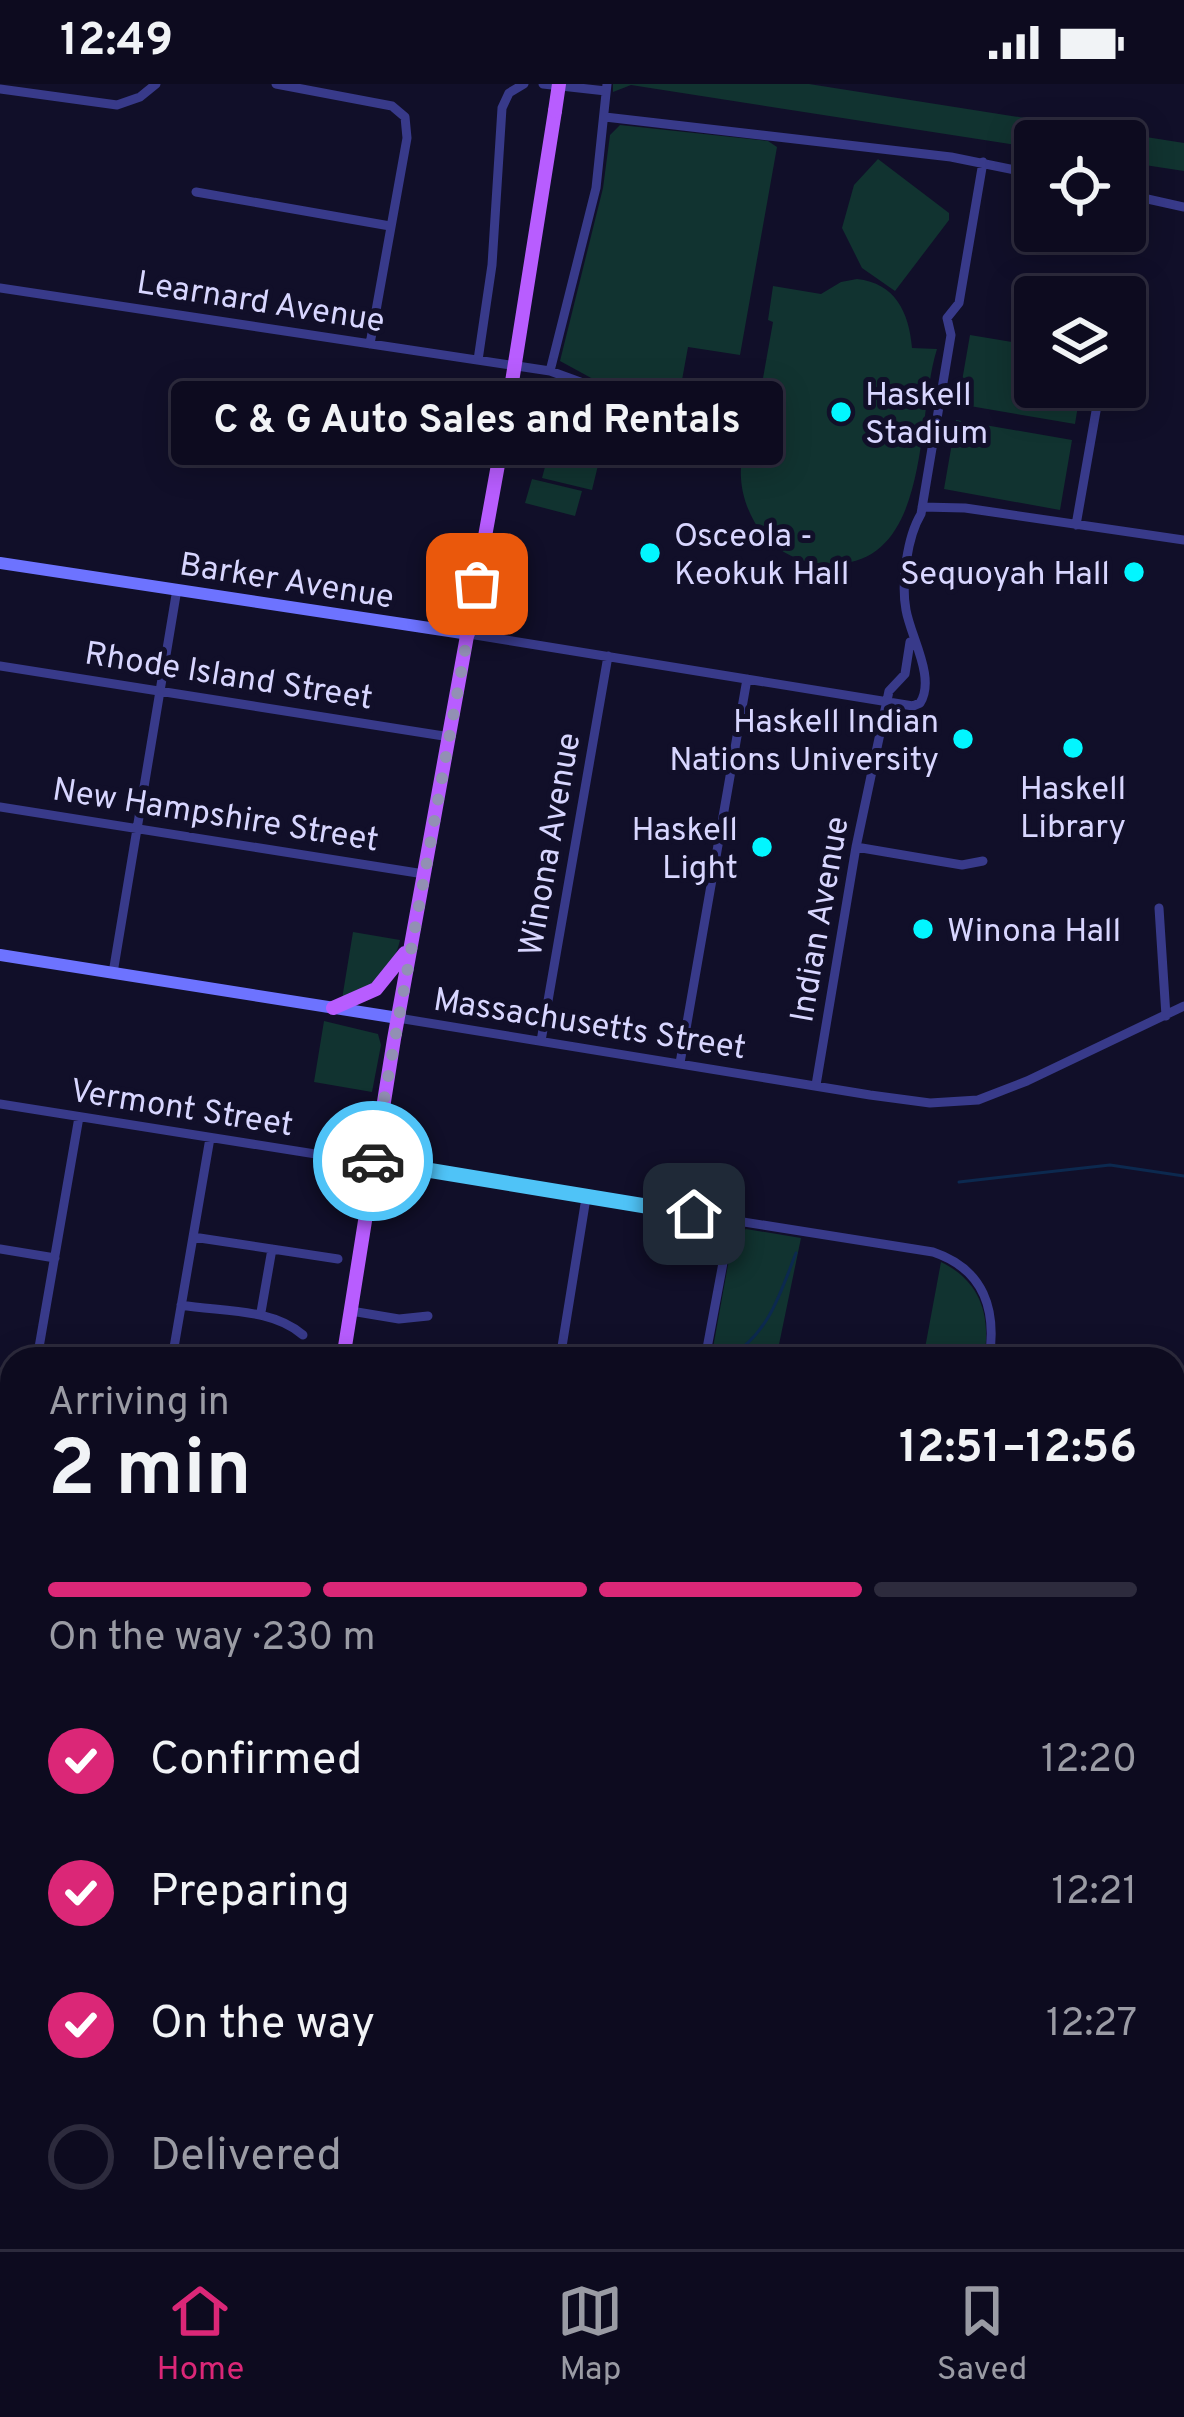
<!DOCTYPE html>
<html lang="en">
<head>
<meta charset="utf-8">
<style>
	body { margin:0; font-family:Overpass,sans-serif; background:#1b192c; color:#f1f3f6; height:100vh; display:flex; flex-direction:column; font-size:45px; white-space:nowrap }
	* { box-sizing:border-box; margin:0 }
	p { font-size:39px; color:#9a9ba4 }
	.icon { flex:none; width:66px; height:66px; fill:none; stroke:currentColor; stroke-width:2; stroke-linecap:round; stroke-linejoin:round }
	.map { position:relative; flex:1; overflow:hidden }
	.drawer { position:absolute; left:0px; top:1263px; width:1185px; height:903px; display:flex; flex-direction:column; background:#0d0b1f; border-radius:36px 36px 0 0; box-shadow:0 6px 30px #0003,0 0 0 3px #2d2b3d }
	.drawer>* { flex:none }
	.controls { position:absolute; left:1014px; top:36px; display:grid; gap:24px }
	.controls a { display:grid; place-items:center; width:132px; height:132px; border-radius:12px; background:#0d0b1f; box-shadow:0 6px 30px #0003,0 0 0 3px #2d2b3d; font-size:60px }
	.pin { position:absolute; display:grid; place-items:center; width:102px; height:102px; color:#fff; margin:-51px; border-radius:24px; box-shadow:0 6px 18px #0006 }
	.courier { position:absolute; display:grid; place-items:center; width:120px; height:120px; margin:-60px; border:9px solid #4fc3f7; border-radius:50%; background:#fff; color:#222; box-shadow:0 3px 15px #0007 }
	.bubble { position:absolute; height:84px; border-radius:12px; background:#0d0b1f; box-shadow:0 6px 30px #0003,0 0 0 3px #2d2b3d; font-size:39px; font-weight:700; line-height:84px; text-align:center }
	.headline em { font-style:normal; font-weight:700 }
	.headline div { display:flex; flex-direction:column-reverse }
	.headline { display:flex; align-items:center; justify-content:space-between; height:204px; padding:0 48px }
	h1 { font-size:78px; font-weight:700; line-height:90px }
	.bar { display:grid; grid-template-columns:repeat(4,1fr); gap:18px 12px; align-content:center; height:144px; padding:0 48px }
	.bar i { height:15px; border-radius:9px; background:#2d2b3d }
	.bar .on { background:#db2777 }
	.bar p { grid-column:span 4 }
	ol { padding:0 48px; list-style:none }
	li { display:flex; align-items:center; gap:36px; height:132px }
	li p { margin-inline-start:auto }
	li .icon { padding:12px; border-radius:50%; background:#db2777; color:#fff; stroke-width:4 }
	li:last-child { color:#9a9ba4 }
	li i { width:66px; height:66px; border:6px solid #2d2b3d; border-radius:50% }
	.status { display:flex; justify-content:space-between; align-items:center; height:84px; padding:0 60px; background:#0d0b1f; direction:ltr }
	.status svg { height:33px; fill:currentColor }
	.tab-bar { display:flex; justify-content:space-around; align-items:center; height:168px; border-top:3px solid #2d2b3d; background:#0d0b1f; font-size:33px; color:#9a9ba4 }
	.tab-bar a { display:grid; justify-items:center; gap:6px }
	.tab-bar .on { color:#db2777 }
	.map>svg:first-child { display:block }
	.green { fill:#113330 }
	.lines { fill:none; stroke-linecap:round; stroke-linejoin:round }
	.stream { stroke:#0c294f; stroke-width:3 }
	.street { stroke:#383a8a; stroke-width:9 }
	.secondary { stroke:#6d73ff; stroke-width:12 }
	.primary { stroke:#b85dff; stroke-width:14 }
	.primary-bridge { stroke:#b85dff; stroke-width:14 }
	.done { stroke:#9290b4; stroke-width:12; stroke-dasharray:0 21.6 }
	.route { stroke:#4fc3f7; stroke-width:15 }
	.poi-dot { fill:#02f6ff; stroke:#110f29; stroke-width:4.5 }
	.labels { text-anchor:middle; stroke-width:10; stroke-linejoin:round; paint-order:stroke }
	.street-label { font-size:33px; fill:#d8d6ff; stroke:#110f29 }
	.poi-label { font-size:33px; fill:#d8d6ff; stroke:#110f29; text-anchor:start }
</style>
</head>
<body>
<div class="status"><b>12:49</b><svg viewBox="0 0 49 12"><path d="M0 12V9h3v3zM5 12V6h3v6zM10 12V3h3v9zM15 12V0h3v12zM26 1h20v11H26zM47 4h2v5h-2z"/></svg></div>
<div class="map">
<svg width="1184" height="2165" viewBox="0 0 1184 2165">
	<rect width="100%" height="100%" fill="#110f29"/>
	<!-- green -->
	<path class="green" d="M613,0H809L1184,59V87L1125,78V57H1035V64L631,1L613,8Z
		M620,41L768,57L777,63L740,271L688,263L680,307L670,316L604,301L560,277L603,104L610,51Z
		M878,75L949,129V136L895,207L862,184L842,144L854,101Z
		M857,195C895,199 909,228 912,264L937,265C916,330 932,475 837,480C817,481 797,477 779,465C754,448 739,413 741,384H747L773,238L768,236L773,202L821,210L841,198Z
		M970,251L1035,262V303H1081L1075,340L958,320Z
		M956,336L1072,356L1060,426L944,405Z
		M552,357L601,369L592,406L542,394Z
		M532,395L582,407L575,432L525,419Z
		M353,848L400,856C394,886 370,906 342,915Z
		M324,937L378,950L381,961L372,1008L314,998Z
		M746,1145L801,1154L776,1275H711L733,1153Z
		M941,1178C982,1198 991,1233 984,1275H923Z
		M1176,1317L1184,1319V1531L1173,1526V1475L1184,1463L1173,1449Z
		M12,1655V1824L0,1822V1663Z"/>
	<g class="lines">
		<!-- stream -->
		<path class="stream" d="M959,1098L1110,1081L1184,1092
			M727,1275C770,1248 779,1212 796,1169"/>
		<!-- street -->
		<path class="street" d="M276,0L392,22L405,33L407,54L370,260
			M543,0L606,7
			M0,5L117,21L140,13L156,0
			M605,33L951,73L1035,90
			M196,108L390,142
			M1125,110L1184,123
			M0,204L550,287L616,311L682,324
			M478,276L492,181L502,24L509,9L524,0
			M550,287L596,104L607,0
			M922,423L965,424L1184,456
			M1076,441L1099,310
			M469,550L913,622L920,619C936,594 911,554 906,526C901,499 907,453 921,430L951,251L947,234L959,219L983,78
			M0,582L450,653
			M0,723L424,790
			M856,763L962,781L983,777
			M1159,824L1166,932
			M113,889L177,505
			M398,934L870,1011L930,1019L978,1016L1027,997L1184,922
			M541,957L608,572
			M680,979L747,595
			M816,1001L856,763L889,607L905,590L910,558
			M0,1020L933,1168C984,1185 997,1226 989,1275
			M193,1153L338,1175
			M0,1165L55,1174
			M181,1221C223,1228 272,1224 303,1251
			M351,1227L399,1235L428,1232
			M261,1228L272,1165
			M37,1275L79,1033
			M172,1275L210,1054
			M560,1275L586,1114
			M705,1275L731,1136
			M1173,1311L1184,1313
			M0,1492L12,1422
			M1173,1532L1184,1536
			M1173,1662L1184,1665
			M1173,2017L1184,2018
			M57,2165L59,2154
			M448,2165L450,2154
			M850,2165L852,2154
			M980,2165L982,2154"/>
		<!-- secondary -->
		<path class="secondary" d="M0,479L469,550
			M0,871L398,934
			M0,1310L12,1312
			M0,1610L12,1612
			M1173,1796L1184,1798"/>
		<!-- primary -->
		<path class="primary" d="M333,924L376,905L405,869
			M343,1275L394,955L505,342L555,27
			M204,2165L206,2154"/>
		<!-- primary-bridge -->
		<path class="primary-bridge" d="M555,27L559,0"/>
	</g>
	<g class="lines">
		<!-- done -->
		<path class="done" d="M373,1077L477,500"/>
		<!-- route -->
		<path class="route" d="M373,1077L694,1130"/>
	</g>
	<!-- markers -->
	<g class="poi-dot">
		<circle cx="841" cy="328" r="12"/>
		<circle cx="650" cy="469" r="12"/>
		<circle cx="1134" cy="488" r="12"/>
		<circle cx="963" cy="655" r="12"/>
		<circle cx="1073" cy="664" r="12"/>
		<circle cx="762" cy="763" r="12"/>
		<circle cx="923" cy="845" r="12"/>
	</g>
	<g class="labels">
		<!-- street labels -->
		<g class="street-label">
			<text transform="translate(261 216) rotate(9)" y="12">Learnard Avenue</text>
			<text transform="translate(287 495) rotate(9)" y="12">Barker Avenue</text>
			<text transform="translate(229 590) rotate(9)" y="12">Rhode Island Street</text>
			<text transform="translate(216 729) rotate(9)" y="12">New Hampshire Street</text>
			<text transform="translate(548 760) rotate(-80)" y="12">Winona Avenue</text>
			<text transform="translate(818 835) rotate(-80)" y="12">Indian Avenue</text>
			<text transform="translate(590 938) rotate(9)" y="12">Massachusetts Street</text>
			<text transform="translate(182 1022) rotate(9)" y="12">Vermont Street</text>
		</g>
		<!-- poi labels -->
		<g class="poi-label">
			<text x="865" y="321">Haskell<tspan x="865" dy="38">Stadium</tspan></text>
			<text x="674" y="462">Osceola -<tspan x="674" dy="38">Keokuk Hall</tspan></text>
			<text x="1110" y="500" text-anchor="end">Sequoyah Hall</text>
			<text x="939" y="648" text-anchor="end">Haskell Indian<tspan x="939" dy="38">Nations University</tspan></text>
			<text x="1073" y="715" text-anchor="middle">Haskell<tspan x="1073" dy="38">Library</tspan></text>
			<text x="738" y="756" text-anchor="end">Haskell<tspan x="738" dy="38">Light</tspan></text>
			<text x="947" y="857">Winona Hall</text>
		</g>
	</g>
</svg>
<div class="controls">
<a><svg class="icon" aria-label="locate" viewBox="0 0 24 24"><circle cx="12" cy="12" r="6"/><path d="M12 2v4M12 18v4M2 12h4M18 12h4"/></svg></a>
<a><svg class="icon" aria-label="layers" viewBox="0 0 24 24"><path d="M12 4l9 5-9 5-9-5zM3 14l9 5 9-5"/></svg></a>
</div>
<div class="pin" style="left:477px;top:500px;background:#ea580c"><svg class="icon" aria-label="bag" viewBox="0 0 24 24"><path d="M5 8h14l-1 12H6zM9 8a3 3 0 0 1 6 0"/></svg></div>
<div class="pin" style="left:694px;top:1130px;background:#1f2937"><svg class="icon" aria-label="home" viewBox="0 0 24 24"><path d="M3 11l9-7 9 7M6 9v11h12V9"/></svg></div>
<div class="courier" style="left:373px;top:1077px"><svg class="icon" aria-label="car" viewBox="0 0 24 24"><path d="M5 17H2v-5l4-1 3-4h7l3 4 3 1v5h-3M9 17h6M6 11h13"/><circle cx="7" cy="17" r="2"/><circle cx="17" cy="17" r="2"/></svg></div>
<div class="bubble" style="left:171px;top:297px;width:612px">C &amp; G Auto Sales and Rentals</div>
<section class="drawer">
<div class="headline"><div><h1>2 min</h1><p>Arriving in</p></div><em>12:51–12:56</em></div>
<div class="bar"><i class="on"></i><i class="on"></i><i class="on"></i><i></i><p>On the way · 230 m</p></div>
<ol>
<li><svg class="icon" aria-label="check" viewBox="0 0 24 24"><path d="M5 12l5 5 9-10"/></svg>Confirmed<p>12:20</p></li>
<li><svg class="icon" aria-label="check" viewBox="0 0 24 24"><path d="M5 12l5 5 9-10"/></svg>Preparing<p>12:21</p></li>
<li><svg class="icon" aria-label="check" viewBox="0 0 24 24"><path d="M5 12l5 5 9-10"/></svg>On the way<p>12:27</p></li>
<li><i></i>Delivered</li>
</ol>
</section>
</div>
<nav class="tab-bar">
<a class="on"><svg class="icon" aria-label="home" viewBox="0 0 24 24"><path d="M3 11l9-7 9 7M6 9v11h12V9"/></svg>Home</a>
<a><svg class="icon" aria-label="map" viewBox="0 0 24 24"><path d="M3 6l6-2 6 2 6-2v14l-6 2-6-2-6 2zM9 4v14M15 6v14"/></svg>Map</a>
<a><svg class="icon" aria-label="saved" viewBox="0 0 24 24"><path d="M7 4h10v16l-5-4-5 4z"/></svg>Saved</a>
</nav>
</body>
</html>
